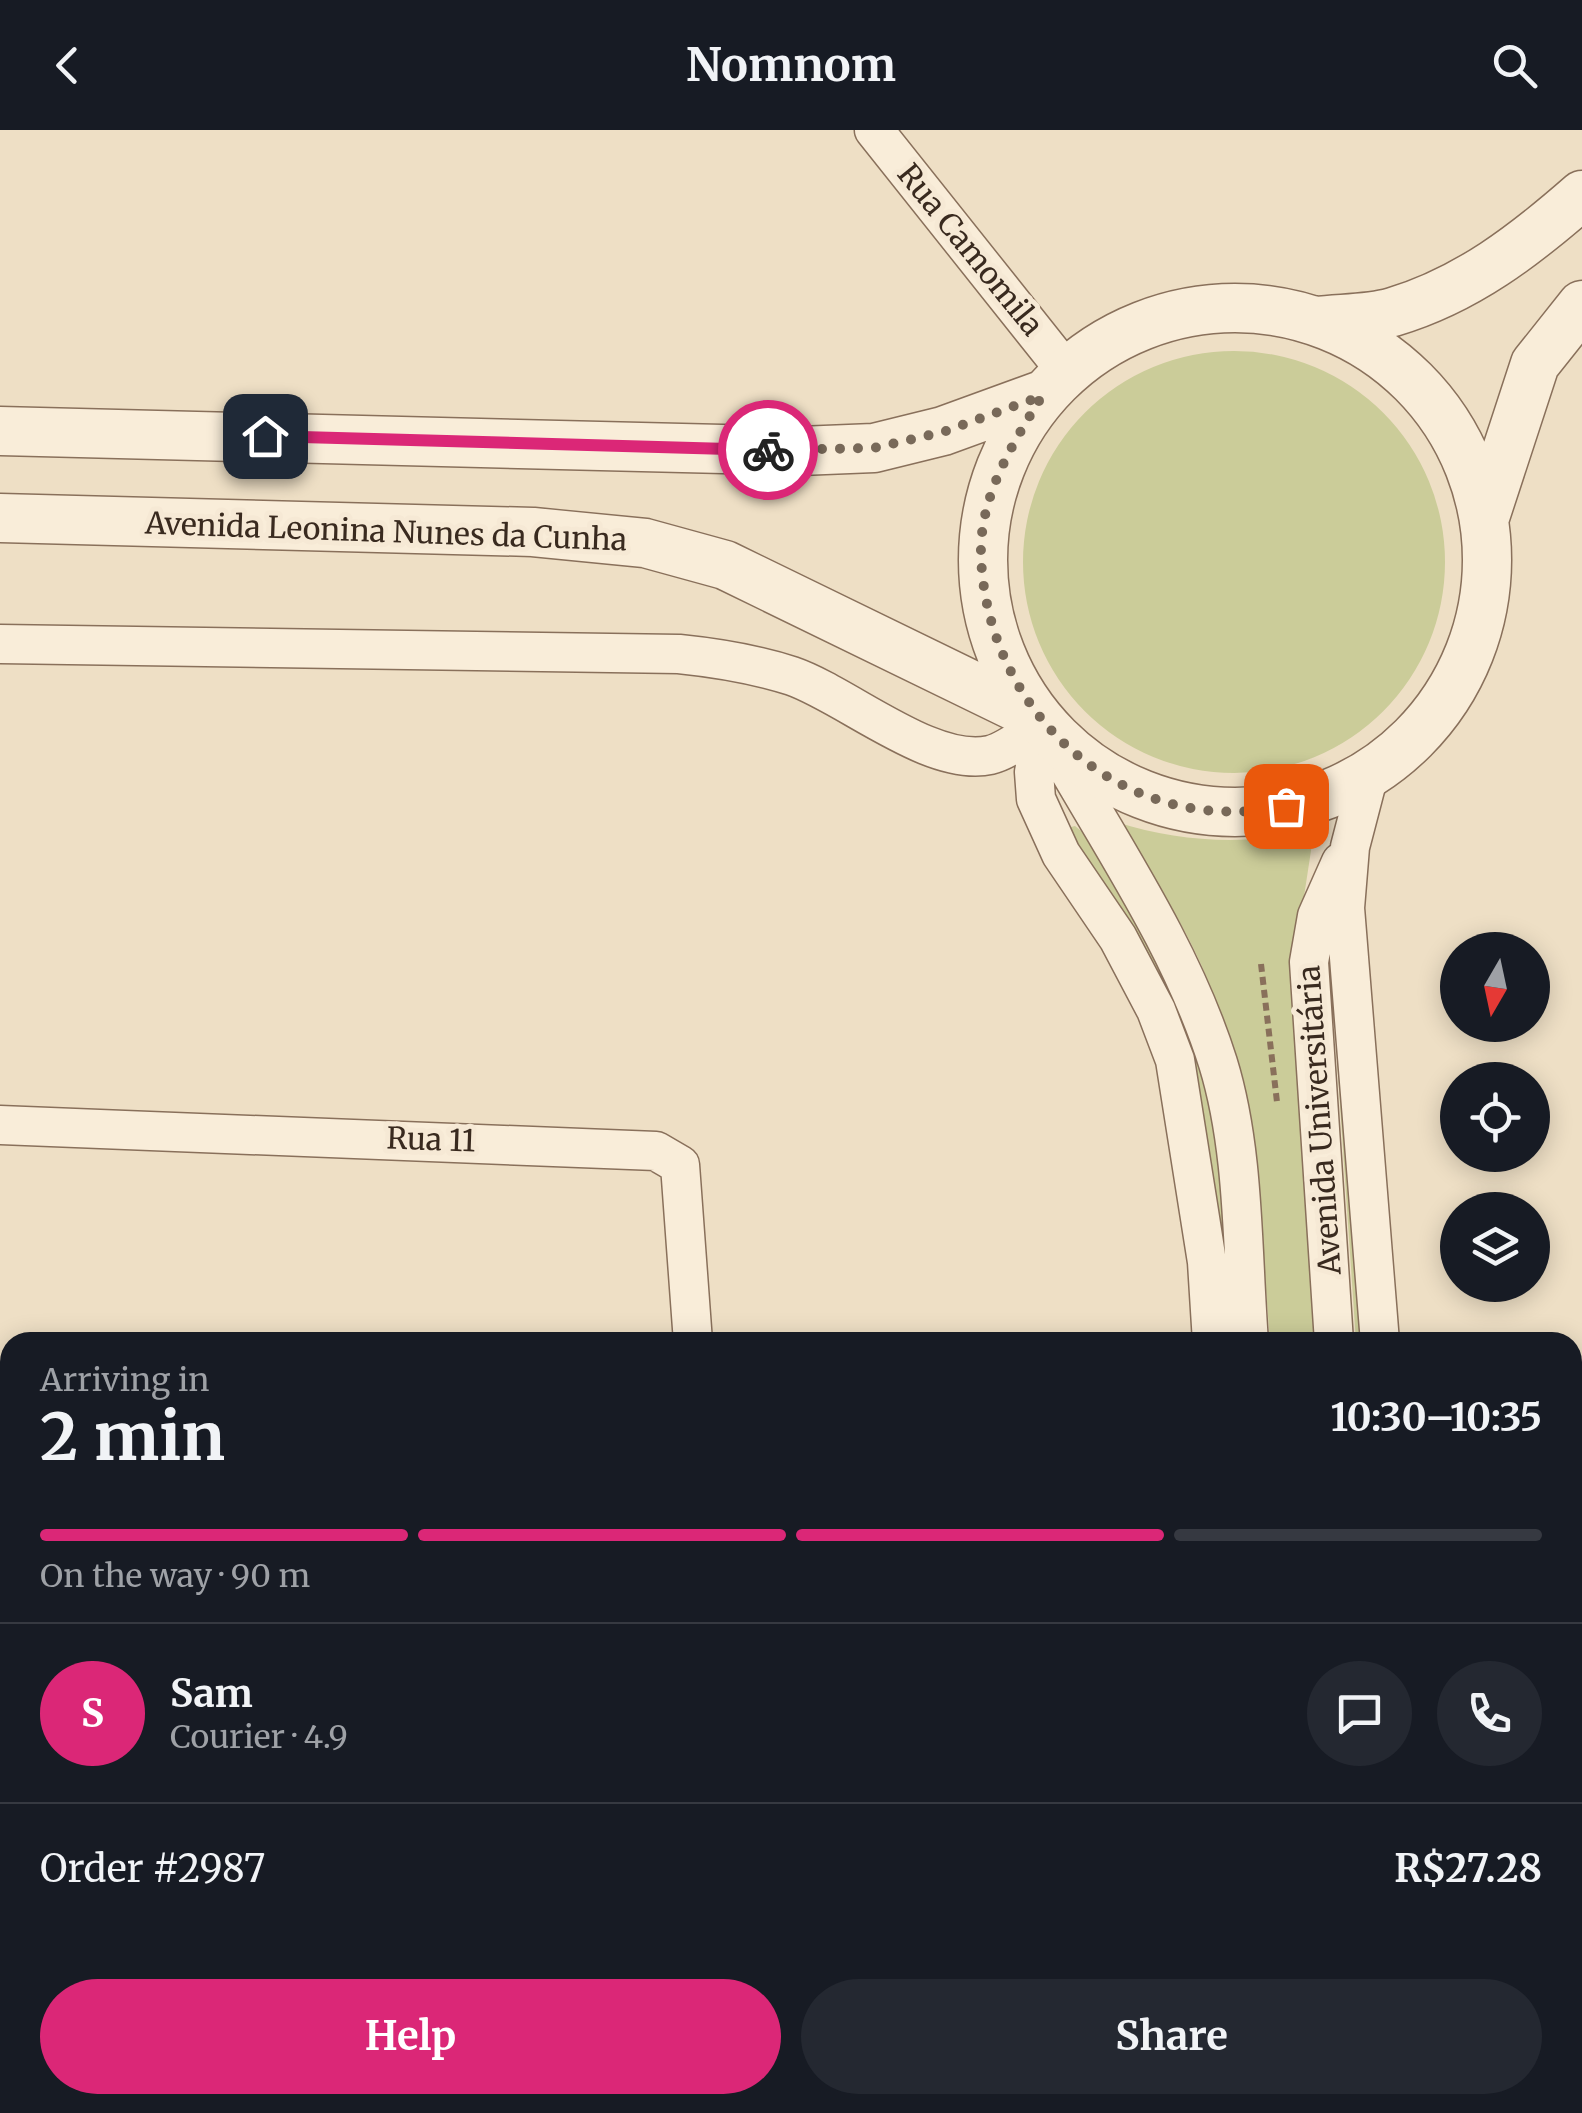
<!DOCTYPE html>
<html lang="en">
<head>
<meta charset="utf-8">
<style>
	body { margin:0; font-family:Merriweather,serif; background:#242831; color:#f1f3f6; height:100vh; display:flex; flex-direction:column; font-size:38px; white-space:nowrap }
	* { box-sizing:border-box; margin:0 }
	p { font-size:32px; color:#9ea1a6 }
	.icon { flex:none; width:55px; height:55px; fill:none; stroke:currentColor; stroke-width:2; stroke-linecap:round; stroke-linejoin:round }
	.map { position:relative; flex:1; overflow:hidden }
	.sheet { position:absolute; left:0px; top:1202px; width:1582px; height:782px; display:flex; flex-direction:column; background:#171b24; border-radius:30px 30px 0 0; box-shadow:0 5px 25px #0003 }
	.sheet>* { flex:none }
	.needle { width:65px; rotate:189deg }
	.fabs { position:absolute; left:1440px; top:802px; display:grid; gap:20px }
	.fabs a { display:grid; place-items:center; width:110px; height:110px; border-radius:50%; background:#171b24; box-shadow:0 5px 25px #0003; font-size:50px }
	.pin { position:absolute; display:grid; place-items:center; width:85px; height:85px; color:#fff; margin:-42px; border-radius:20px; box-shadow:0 5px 15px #0006 }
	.courier { position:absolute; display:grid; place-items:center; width:100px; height:100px; margin:-50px; border:8px solid #db2777; border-radius:50%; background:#fff; color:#222; box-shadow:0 2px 12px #0007 }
	.summary em { font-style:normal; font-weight:700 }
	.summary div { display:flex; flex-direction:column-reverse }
	.summary { display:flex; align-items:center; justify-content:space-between; height:170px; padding:0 40px }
	h1 { font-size:65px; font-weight:700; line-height:75px }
	.bar { display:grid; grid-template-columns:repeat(4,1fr); gap:15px 10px; align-content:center; height:120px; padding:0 40px }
	.bar i { height:12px; border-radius:8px; background:#363941 }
	.bar .active { background:#db2777 }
	.bar p { grid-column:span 4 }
	.line { display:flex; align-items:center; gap:25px; padding:0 40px; border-top:2px solid #363941 }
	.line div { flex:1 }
	.round { display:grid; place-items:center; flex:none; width:105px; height:105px; border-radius:52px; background:#242831 }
	.action { display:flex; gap:20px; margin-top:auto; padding:20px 40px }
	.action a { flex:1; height:115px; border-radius:60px; background:#db2777; color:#fff; font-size:40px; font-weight:700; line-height:115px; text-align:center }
	.action a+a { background:#242831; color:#f1f3f6 }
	header { display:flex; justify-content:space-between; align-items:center; height:130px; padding:0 40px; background:#171b24; font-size:45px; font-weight:700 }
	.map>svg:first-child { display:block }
	.green { fill:#cbcc99 }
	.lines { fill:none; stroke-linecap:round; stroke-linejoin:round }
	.service-casing { stroke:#89705b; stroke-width:24 }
	.minor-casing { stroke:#89705b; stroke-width:41 }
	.tertiary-casing { stroke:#89705b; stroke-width:51 }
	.path { stroke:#89705b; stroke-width:6; stroke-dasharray:8 5; stroke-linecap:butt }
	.service { stroke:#f9edd9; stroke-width:20 }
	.minor { stroke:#f9edd9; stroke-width:38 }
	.tertiary { stroke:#f9edd9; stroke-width:48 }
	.done { stroke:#786959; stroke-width:10; stroke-dasharray:0 18 }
	.route { stroke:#db2777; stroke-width:12 }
	.labels { text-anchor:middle; stroke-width:10; stroke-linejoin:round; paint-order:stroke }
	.street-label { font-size:30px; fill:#392a1f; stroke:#f6e9d5 }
</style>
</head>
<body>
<header><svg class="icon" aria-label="back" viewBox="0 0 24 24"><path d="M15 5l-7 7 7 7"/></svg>Nomnom<svg class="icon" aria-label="search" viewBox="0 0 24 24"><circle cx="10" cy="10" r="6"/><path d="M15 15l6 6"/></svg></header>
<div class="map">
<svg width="1582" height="1983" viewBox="0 0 1582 1983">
	<rect width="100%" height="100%" fill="#eedfc5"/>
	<!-- green -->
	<path class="green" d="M1023 432a211 211 0 1 1 422 0a211 211 0 1 1-422 0Z
		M1116,692C1183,713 1245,715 1314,701L1294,832L1323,1212H1270C1262,1102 1253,993 1221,887C1199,815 1158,753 1116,692Z
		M1075,696L1085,704L1168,835L1219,993L1236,1212L1215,1105L1102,758L1067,698Z
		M1349,870L1373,1212H1356L1333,871Z"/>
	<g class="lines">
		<defs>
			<path id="service" d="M1572,1383L1582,1382"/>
			<path id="minor" d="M874,0L1066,241
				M0,514L679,524C718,528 755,534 792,546C847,565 931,638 990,625C1007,621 1028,604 1043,595
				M1043,595C1104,705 1180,812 1218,933C1245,1020 1242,1122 1249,1212
				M1043,595L1034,642L1036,669L1061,724L1118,808L1156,880L1175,930L1207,1132L1212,1212
				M1369,644L1350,717L1345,778L1380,1212
				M0,995L656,1021L680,1035L693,1212
				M1334,1212L1309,832L1317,786L1341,732
				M0,1373L10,1374
				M0,1743L10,1744
				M750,1975V1983
				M1262,1975L1263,1983
				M1311,1975L1312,1983
				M1389,1975L1390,1983
				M1440,1975V1983"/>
			<path id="tertiary" d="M983 430a252 252 0 1 1 504 0a252 252 0 1 1-504 0Z
				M1316,191C1341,188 1369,189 1393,182C1467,160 1525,115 1582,65
				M0,301L800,321L874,318L943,301L1042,265
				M1485,387L1535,234L1582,175
				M0,388L533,402L645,413L725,435L1035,586"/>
		</defs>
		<!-- service casing -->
		<use href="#service" class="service-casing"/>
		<!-- minor casing -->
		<use href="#minor" class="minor-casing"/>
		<!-- tertiary casing -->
		<use href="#tertiary" class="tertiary-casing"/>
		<!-- path -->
		<path class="path" d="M1261,834L1277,972
			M1572,1603H1582"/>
		<!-- service -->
		<use href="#service" class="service"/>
		<!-- minor -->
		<use href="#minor" class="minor"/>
		<!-- tertiary -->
		<use href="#tertiary" class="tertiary"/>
	</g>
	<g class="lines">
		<!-- done -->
		<path class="done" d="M768,320L874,318L943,302L1042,266C1012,315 979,367 981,427C988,586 1125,710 1286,676"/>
		<!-- route -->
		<path class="route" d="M265,306L768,320"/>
	</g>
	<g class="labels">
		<!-- street labels -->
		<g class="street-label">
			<text transform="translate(970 120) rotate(51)" y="10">Rua Camomila</text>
			<text transform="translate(386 402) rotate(2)" y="10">Avenida Leonina Nunes da Cunha</text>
			<text transform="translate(1320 990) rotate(-94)" y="10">Avenida Universitária</text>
			<text transform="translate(431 1010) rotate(2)" y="10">Rua 11</text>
		</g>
	</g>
</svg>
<div class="fabs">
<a><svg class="needle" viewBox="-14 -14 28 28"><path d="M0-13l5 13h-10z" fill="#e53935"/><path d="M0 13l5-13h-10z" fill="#9ea1a6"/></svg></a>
<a><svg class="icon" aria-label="locate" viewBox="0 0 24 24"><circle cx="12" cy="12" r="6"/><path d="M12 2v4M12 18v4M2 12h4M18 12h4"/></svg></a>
<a><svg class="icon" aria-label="layers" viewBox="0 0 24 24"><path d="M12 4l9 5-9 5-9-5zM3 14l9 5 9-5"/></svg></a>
</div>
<div class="pin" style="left:1286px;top:676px;background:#ea580c"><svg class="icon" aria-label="bag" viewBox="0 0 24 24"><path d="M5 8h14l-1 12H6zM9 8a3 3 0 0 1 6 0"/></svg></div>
<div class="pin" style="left:265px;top:306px;background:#1f2937"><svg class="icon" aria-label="home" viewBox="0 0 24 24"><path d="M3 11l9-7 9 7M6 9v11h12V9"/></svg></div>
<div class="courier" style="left:768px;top:320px"><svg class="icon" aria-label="bike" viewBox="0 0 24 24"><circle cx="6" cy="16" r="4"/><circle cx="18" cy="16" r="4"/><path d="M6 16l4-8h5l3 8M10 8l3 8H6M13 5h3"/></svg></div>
<section class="sheet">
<div class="summary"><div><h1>2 min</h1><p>Arriving in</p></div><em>10:30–10:35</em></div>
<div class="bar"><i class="active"></i><i class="active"></i><i class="active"></i><i></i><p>On the way · 90 m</p></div>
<div class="line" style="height:180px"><b class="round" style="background:#db2777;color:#fff">S</b><div><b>Sam</b><p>Courier · 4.9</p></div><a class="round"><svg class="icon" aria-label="chat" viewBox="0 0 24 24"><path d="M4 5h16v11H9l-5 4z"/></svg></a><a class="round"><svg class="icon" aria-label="phone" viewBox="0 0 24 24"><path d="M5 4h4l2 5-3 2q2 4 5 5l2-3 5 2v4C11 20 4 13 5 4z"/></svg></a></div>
<div class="line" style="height:130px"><div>Order #2987</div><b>R$27.28</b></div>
<div class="action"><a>Help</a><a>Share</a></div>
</section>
</div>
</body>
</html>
